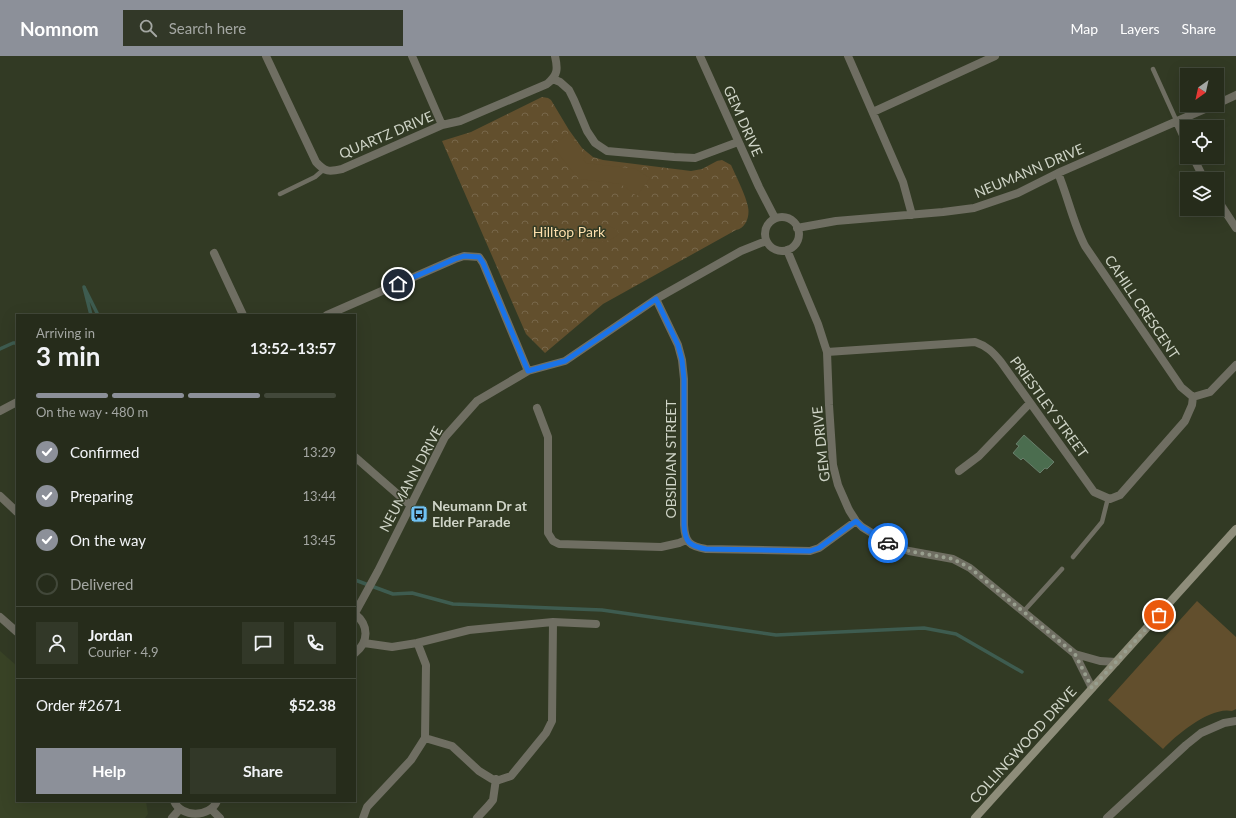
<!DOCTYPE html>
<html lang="en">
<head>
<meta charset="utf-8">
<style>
	body { margin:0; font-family:Lato,sans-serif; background:#323828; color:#f1f3f6; height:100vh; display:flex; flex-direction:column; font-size:15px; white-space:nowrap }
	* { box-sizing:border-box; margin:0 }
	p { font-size:13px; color:#a4a7a3 }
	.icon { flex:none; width:22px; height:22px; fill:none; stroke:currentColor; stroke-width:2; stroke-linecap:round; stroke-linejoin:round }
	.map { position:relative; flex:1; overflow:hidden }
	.sheet { position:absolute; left:16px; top:258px; width:340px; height:488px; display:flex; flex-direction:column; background:#262c1b; border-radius:0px; box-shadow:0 4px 16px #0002,0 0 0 1px #42483a }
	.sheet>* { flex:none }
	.needle { width:26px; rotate:213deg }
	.buttons { position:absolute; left:1180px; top:12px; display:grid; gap:8px }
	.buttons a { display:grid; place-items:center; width:44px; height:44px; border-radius:0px; background:#262c1b; box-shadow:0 4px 16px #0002,0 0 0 1px #42483a; font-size:20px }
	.pin { position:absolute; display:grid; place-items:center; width:34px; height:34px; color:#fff; margin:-17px; border:2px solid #fff; border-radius:50%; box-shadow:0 1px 4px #0007 }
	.courier { position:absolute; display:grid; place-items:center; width:40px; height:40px; margin:-20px; border:3px solid #1a73e8; border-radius:50%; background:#fff; color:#222; box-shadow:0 1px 5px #0007 }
	.overview em { font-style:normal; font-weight:700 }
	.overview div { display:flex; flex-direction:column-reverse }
	.overview { display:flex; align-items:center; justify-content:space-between; height:68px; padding:0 20px }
	h1 { font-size:26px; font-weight:700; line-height:30px }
	.bar { display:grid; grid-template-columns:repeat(4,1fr); gap:6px 4px; align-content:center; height:48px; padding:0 20px }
	.bar i { height:5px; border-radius:3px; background:#42483a }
	.bar .active { background:#8c9099 }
	.bar p { grid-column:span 4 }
	.line { display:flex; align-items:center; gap:10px; padding:0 20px; border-top:1px solid #42483a }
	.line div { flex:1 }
	.round { display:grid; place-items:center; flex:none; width:42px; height:42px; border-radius:0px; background:#323828 }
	ol { padding:0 20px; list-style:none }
	li { display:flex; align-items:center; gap:12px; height:44px }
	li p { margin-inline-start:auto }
	li .icon { padding:4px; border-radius:50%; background:#8c9099; color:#fff; stroke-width:4 }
	li:last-child { color:#a4a7a3 }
	li i { width:22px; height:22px; border:2px solid #42483a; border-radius:50% }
	.primary-button { display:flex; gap:8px; margin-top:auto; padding:8px 20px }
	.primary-button a { flex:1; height:46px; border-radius:0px; background:#8c9099; color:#fff; font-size:16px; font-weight:700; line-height:46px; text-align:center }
	.primary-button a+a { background:#323828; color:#f1f3f6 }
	header { display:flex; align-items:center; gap:24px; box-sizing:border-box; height:56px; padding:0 20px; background:#8c9099; color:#fff }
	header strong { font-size:19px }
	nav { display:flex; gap:22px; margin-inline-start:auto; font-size:14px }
	.search { width:280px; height:36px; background:#323828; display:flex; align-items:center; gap:10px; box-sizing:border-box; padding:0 14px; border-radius:0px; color:#a4a7a3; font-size:15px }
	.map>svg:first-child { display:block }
	.built { fill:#394326 }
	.forest { fill:url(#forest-crowns) }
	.park { fill:#624f2d }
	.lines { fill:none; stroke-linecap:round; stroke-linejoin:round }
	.stream { stroke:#3e5c50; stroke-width:3.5 }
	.building { fill:#4b6d4f; stroke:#687e6b }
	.service { stroke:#6f6e62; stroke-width:4.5 }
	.minor { stroke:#6f6e62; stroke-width:8 }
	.tertiary { stroke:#6f6e62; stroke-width:8 }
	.secondary { stroke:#8e8d7a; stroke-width:8 }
	.done { stroke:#989e8e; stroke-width:4; stroke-dasharray:0 7.2 }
	.route { stroke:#1a73e8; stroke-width:5 }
	.labels { text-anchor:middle; stroke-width:3; stroke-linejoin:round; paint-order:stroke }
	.street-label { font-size:14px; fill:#cfd4c7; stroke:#323a24 }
	.park-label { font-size:14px; fill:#fddfac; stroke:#323a24 }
	.poi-label { font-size:14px; font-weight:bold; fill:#cfd4c7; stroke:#323a24; text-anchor:start }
</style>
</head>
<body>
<header>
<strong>Nomnom</strong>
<div class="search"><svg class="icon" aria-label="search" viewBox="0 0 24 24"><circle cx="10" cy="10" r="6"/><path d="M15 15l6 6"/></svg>Search here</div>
<nav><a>Map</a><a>Layers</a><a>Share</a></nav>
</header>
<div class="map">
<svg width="1236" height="762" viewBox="0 0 1236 762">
	<defs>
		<pattern id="forest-crowns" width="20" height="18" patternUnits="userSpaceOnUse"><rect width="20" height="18" fill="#624f2d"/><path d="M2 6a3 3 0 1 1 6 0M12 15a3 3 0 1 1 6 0" fill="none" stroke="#77674a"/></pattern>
	</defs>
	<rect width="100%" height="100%" fill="#323a24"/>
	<!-- built -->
	<path class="built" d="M0,595L17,610V745H146L148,758L145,762H0Z"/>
	<!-- forest -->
	<path class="forest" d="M542,41L548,42L551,44L569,74L582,92L593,101L603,104L691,115L702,113L717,105L722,104L731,109C736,120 746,140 748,151C750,160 746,172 736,174L603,248L545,297L526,278L442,85L471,76Z"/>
	<!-- park -->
	<path class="park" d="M569,77L586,101L583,103L586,107L636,113L650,122L637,140L621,128L579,123L552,90Z
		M605,168L617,174L619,178C608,187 601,186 588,187L582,181L584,175Z
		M1197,545L1236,581V653L1232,655C1211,650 1176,679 1163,693L1108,644Z"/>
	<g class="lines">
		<!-- stream -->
		<path class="stream" d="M91,259L84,231L98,259
			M0,293L13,287H17
			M355,524L393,538L412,537L453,548L602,554L776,579L924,572L956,578L1022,616"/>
	</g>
	<!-- building -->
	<path class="building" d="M1024,379L1054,406L1047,413L1045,412L1040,417L1023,402L1021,404L1013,397L1019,390L1016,388Z"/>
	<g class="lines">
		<!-- service -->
		<path class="service" d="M1153,13L1177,66
			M280,138L315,121L323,114
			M1073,501L1102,466L1108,442
			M1023,556L1062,513"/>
		<!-- minor -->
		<path class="minor" d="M266,0L316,106C325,116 329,116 342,113L442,69L460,65L547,28C558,19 558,13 555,0
			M412,0L442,69
			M700,0L759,131L775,162
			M848,0L903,126L912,159
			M553,23L560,26L569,34L574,44L587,75L595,87L607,95L674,101L695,102L738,86
			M1217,48L1236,39
			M873,56L995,0
			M1177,66L1187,88
			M1193,101L1204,123
			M1058,117C1068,141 1073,167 1085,190L1181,331L1193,341L1210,336L1236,309
			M1217,143L1236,172
			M765 178a17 17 0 1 1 34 0a17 17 0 1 1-34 0Z
			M797,172L836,165L943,156L974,152L1018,137L1058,117L1214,49
			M787,194L818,268L827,296L829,349L833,409L838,429L849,454L856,465L862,471L893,490L909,495L953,503L970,512L1075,598L1100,605L1116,606
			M214,197L243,259
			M656,243L678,289L682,304L684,323V469C685,486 689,490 706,493L810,495L819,492L856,465
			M327,259L455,203L464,200L479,201L483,207L528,315
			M827,296L975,286C987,290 993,296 1001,306L1094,436L1110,443L1120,439L1185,365L1192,349L1193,341
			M537,352L548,381V477L553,485L559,488L661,491L679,487L686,484
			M0,355L17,346
			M355,401L410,449
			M959,415L979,400L1030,347
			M0,440L17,456
			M355,557L378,515L445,381L477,345L528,315L565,305L656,243L741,195L766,185
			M355,558C369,569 369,586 355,597
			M0,561L17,576
			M364,587L392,591L417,587L469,574L553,566L596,568
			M1075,598L1092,632
			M425,682L452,690L479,715L492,723L499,724L511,720L546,677L552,665L553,566
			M172,762L179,754
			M363,762L367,751L411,704L425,682L426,609L419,591L417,587
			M477,762L489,749L493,744L496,723
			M1107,762L1186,689L1201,677L1224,667L1236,665"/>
		<!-- tertiary -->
		<path class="tertiary" d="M174,745C181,762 210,762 217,745
			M212,754L220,762"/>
		<!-- secondary -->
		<path class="secondary" d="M975,762L1236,473"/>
	</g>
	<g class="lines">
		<!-- done -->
		<path class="done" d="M888,487L909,495L953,503L970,512L1075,598L1092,632L1159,559"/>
		<!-- route -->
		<path class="route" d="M398,228L455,203L464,200L479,201L483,207L528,315L565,305L656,243L678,289L682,304L684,323V469C685,486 689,490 706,493L810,495L819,492L856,465L862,471L888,487"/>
	</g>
	<!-- icons -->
	<defs>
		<symbol id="bus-square" viewBox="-11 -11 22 22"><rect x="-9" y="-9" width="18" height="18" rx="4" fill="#70c2f4" stroke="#323a24"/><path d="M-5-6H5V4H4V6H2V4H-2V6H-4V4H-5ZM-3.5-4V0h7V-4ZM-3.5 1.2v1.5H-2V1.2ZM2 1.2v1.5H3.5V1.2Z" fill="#111"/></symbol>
	</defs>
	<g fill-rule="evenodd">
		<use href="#bus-square" x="409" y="448" width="20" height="20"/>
	</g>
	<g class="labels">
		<!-- street labels -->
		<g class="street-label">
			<text transform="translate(743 65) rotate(66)" y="5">GEM DRIVE</text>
			<text transform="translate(386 79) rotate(-23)" y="5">QUARTZ DRIVE</text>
			<text transform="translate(1029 115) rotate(-23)" y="5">NEUMANN DRIVE</text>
			<text transform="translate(1142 251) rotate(56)" y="5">CAHILL CRESCENT</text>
			<text transform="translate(1049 351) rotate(54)" y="5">PRIESTLEY STREET</text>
			<text transform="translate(821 388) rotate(-96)" y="5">GEM DRIVE</text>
			<text transform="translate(671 403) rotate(-90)" y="5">OBSIDIAN STREET</text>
			<text transform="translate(411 423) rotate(-62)" y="5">NEUMANN DRIVE</text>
			<text transform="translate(1023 689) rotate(-48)" y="5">COLLINGWOOD DRIVE</text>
		</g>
		<!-- park labels -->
		<g class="park-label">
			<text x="569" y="181">Hilltop Park</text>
		</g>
		<!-- poi labels -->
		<g class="poi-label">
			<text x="432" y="455">Neumann Dr at<tspan x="432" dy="16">Elder Parade</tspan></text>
		</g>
	</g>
</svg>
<div class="buttons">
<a><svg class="needle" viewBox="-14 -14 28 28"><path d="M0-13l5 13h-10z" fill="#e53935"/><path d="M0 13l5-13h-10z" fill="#a4a7a3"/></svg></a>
<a><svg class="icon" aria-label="locate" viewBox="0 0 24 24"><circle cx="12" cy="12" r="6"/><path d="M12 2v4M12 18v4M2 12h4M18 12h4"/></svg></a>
<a><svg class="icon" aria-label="layers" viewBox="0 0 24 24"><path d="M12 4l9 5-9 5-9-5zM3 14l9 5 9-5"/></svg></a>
</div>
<div class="pin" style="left:1159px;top:559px;background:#ea580c"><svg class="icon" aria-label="bag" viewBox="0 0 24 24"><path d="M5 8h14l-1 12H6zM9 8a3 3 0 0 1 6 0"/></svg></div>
<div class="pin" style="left:398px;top:228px;background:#1f2937"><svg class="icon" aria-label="home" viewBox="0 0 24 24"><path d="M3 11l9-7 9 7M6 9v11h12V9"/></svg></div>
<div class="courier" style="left:888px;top:487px"><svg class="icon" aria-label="car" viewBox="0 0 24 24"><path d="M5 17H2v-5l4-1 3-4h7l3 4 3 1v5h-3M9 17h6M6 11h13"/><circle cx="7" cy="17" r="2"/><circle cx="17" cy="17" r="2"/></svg></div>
<section class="sheet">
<div class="overview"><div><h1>3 min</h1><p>Arriving in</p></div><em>13:52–13:57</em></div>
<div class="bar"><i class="active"></i><i class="active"></i><i class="active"></i><i></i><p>On the way · 480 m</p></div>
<ol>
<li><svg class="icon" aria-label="check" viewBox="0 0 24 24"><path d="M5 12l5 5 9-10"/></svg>Confirmed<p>13:29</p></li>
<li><svg class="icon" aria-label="check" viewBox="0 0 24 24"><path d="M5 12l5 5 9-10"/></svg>Preparing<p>13:44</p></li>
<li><svg class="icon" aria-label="check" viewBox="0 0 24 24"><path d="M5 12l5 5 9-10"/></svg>On the way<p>13:45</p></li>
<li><i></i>Delivered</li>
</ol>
<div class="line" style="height:72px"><a class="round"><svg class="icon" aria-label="person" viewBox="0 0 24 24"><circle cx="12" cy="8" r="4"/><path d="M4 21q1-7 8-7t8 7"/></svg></a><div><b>Jordan</b><p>Courier · 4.9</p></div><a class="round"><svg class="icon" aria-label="chat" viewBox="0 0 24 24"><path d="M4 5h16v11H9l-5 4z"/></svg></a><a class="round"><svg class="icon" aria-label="phone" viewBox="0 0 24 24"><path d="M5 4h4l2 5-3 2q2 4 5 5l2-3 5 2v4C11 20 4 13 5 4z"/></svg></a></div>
<div class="line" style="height:52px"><div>Order #2671</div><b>$52.38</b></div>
<div class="primary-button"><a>Help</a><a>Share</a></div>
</section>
</div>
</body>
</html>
